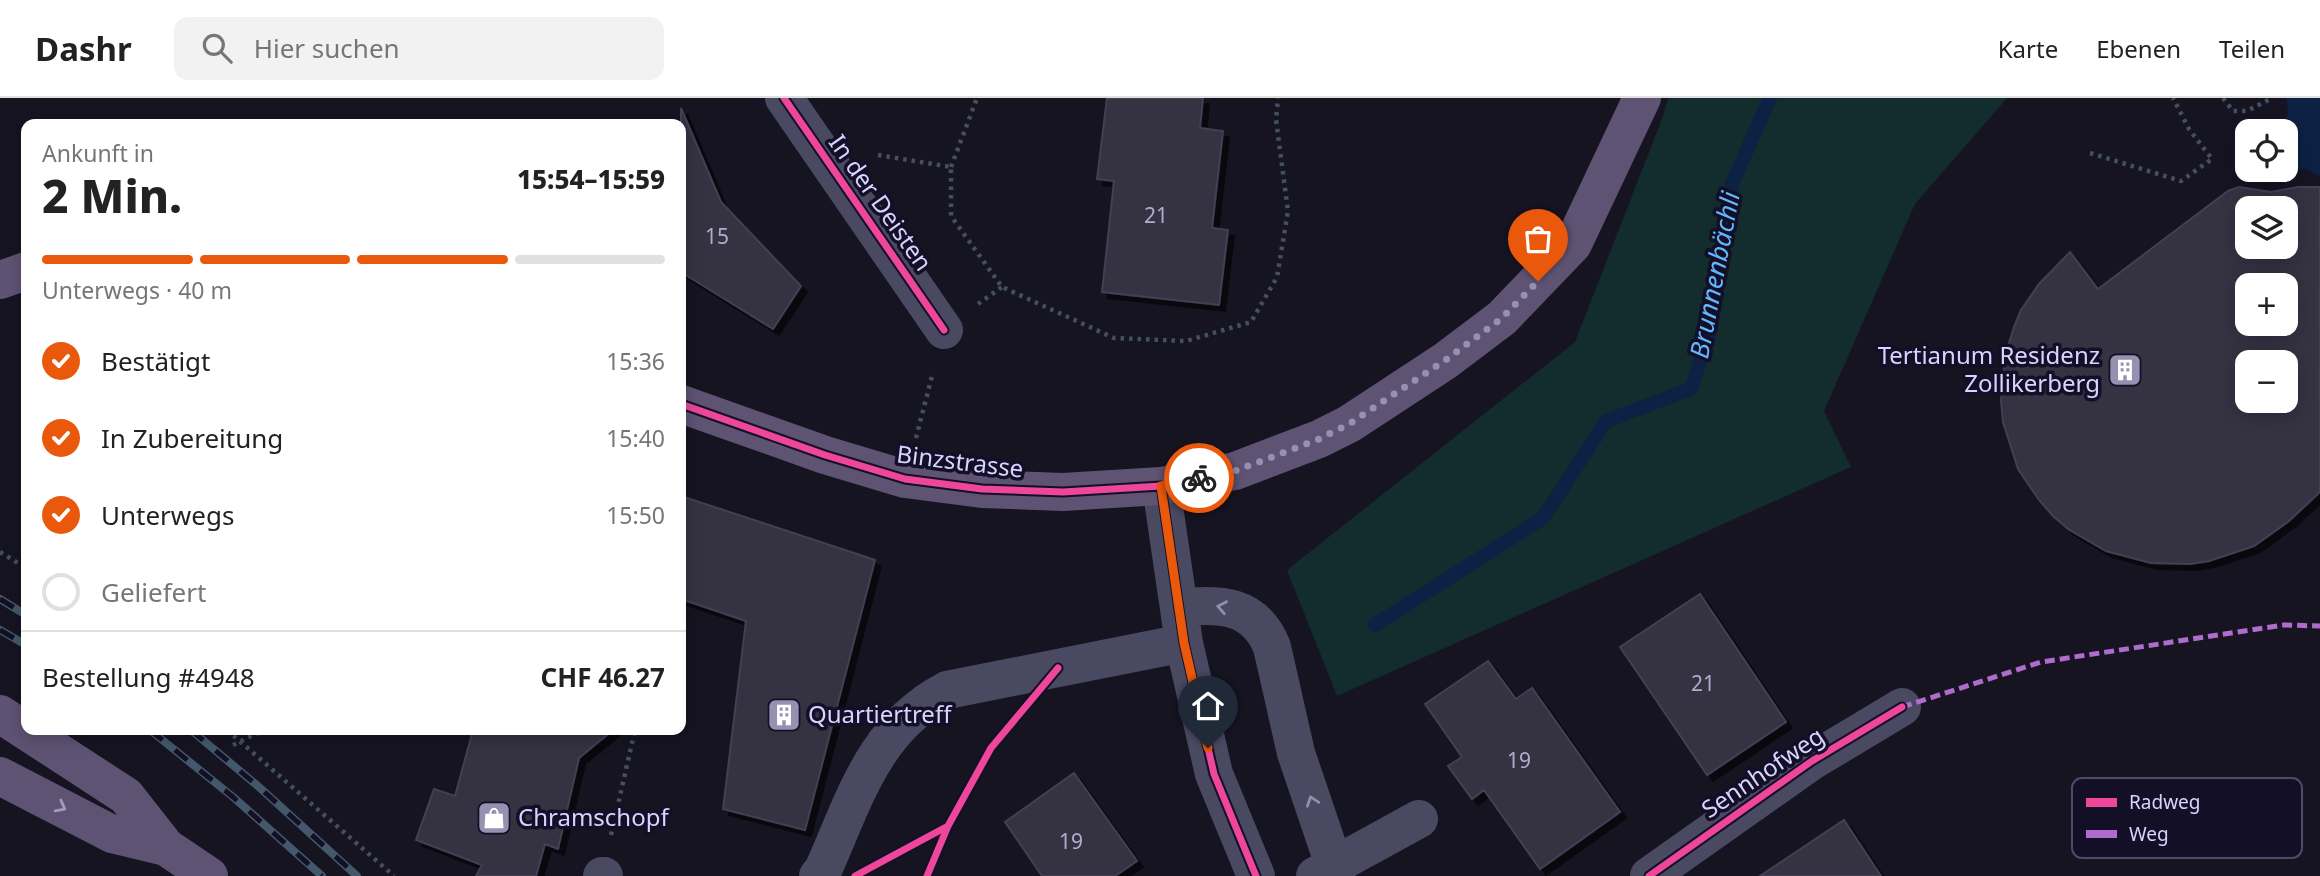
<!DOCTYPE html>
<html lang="de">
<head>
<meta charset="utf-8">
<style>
	body { margin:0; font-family:"Noto Sans",sans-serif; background:#f2f2f2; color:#222; height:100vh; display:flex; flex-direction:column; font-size:26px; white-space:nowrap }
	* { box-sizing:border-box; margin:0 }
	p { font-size:23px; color:#767676 }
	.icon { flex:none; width:38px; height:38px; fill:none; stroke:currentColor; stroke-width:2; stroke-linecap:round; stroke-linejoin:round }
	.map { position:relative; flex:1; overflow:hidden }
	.drawer { position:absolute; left:21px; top:21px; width:665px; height:616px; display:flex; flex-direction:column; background:#fff; border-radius:14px; box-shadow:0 4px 18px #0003 }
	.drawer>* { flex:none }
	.buttons { position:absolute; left:2235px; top:21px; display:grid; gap:14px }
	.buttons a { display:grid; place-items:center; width:63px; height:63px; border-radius:14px; background:#fff; box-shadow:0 4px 18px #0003; font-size:35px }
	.pin { position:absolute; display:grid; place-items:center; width:60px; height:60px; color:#fff; margin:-72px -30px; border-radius:50% 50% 50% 0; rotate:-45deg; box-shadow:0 0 7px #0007 }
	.pin .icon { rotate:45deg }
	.courier { position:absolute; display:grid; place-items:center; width:70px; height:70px; margin:-35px; border:5px solid #ea580c; border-radius:50%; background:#fff; color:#222; box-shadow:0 2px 9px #0007 }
	.overview em { font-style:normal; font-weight:800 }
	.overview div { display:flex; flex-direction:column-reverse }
	.overview { display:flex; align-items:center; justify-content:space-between; height:119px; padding:0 21px }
	h1 { font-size:46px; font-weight:800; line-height:52px }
	.bar { display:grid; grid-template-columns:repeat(4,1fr); gap:10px 7px; align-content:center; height:84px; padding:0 21px }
	.bar i { height:9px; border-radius:5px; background:#e0e0e0 }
	.bar .selected { background:#ea580c }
	.bar p { grid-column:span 4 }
	.line { display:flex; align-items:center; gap:18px; padding:0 21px; border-top:2px solid #e0e0e0 }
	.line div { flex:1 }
	ol { padding:0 21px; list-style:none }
	li { display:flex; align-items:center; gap:21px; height:77px }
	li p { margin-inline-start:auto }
	li .icon { padding:7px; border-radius:50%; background:#ea580c; color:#fff; stroke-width:4 }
	li:last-child { color:#767676 }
	li i { width:38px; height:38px; border:4px solid #e0e0e0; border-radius:50% }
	header { display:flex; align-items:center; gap:42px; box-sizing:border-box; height:98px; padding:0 35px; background:#fff; border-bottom:2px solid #e0e0e0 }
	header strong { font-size:33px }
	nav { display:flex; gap:38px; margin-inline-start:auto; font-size:24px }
	.search { width:490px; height:63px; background:#f2f2f2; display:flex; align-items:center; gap:18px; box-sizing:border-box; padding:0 24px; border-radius:14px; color:#767676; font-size:26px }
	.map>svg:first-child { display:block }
	.green { fill:#132c2d }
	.water { fill:#0d2144 }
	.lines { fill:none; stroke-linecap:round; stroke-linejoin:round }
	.stream { stroke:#0d2144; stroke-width:14 }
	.building { fill:#343243; stroke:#433f54; stroke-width:2; fill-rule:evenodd; filter:url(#shadow) }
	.path { stroke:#44505f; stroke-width:4.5; stroke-dasharray:3.5 5; stroke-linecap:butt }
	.minor { stroke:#4a4962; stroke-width:38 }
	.major { stroke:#5e5373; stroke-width:38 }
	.rail-casing { stroke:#43596b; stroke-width:8 }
	.rail { stroke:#130f26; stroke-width:5; stroke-dasharray:16; stroke-linecap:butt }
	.quiet { stroke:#b06ccc; stroke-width:5; stroke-dasharray:10 5; stroke-linecap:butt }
	.cycleway-casing { stroke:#130f26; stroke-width:11 }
	.cycleway { stroke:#ed469a; stroke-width:7 }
	.oneway { stroke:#928eb0 }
	.oneway2 { stroke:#a29ac0 }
	.done { stroke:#9591b1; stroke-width:7; stroke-dasharray:0 12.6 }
	.route { stroke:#ea580c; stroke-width:9 }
	.labels { text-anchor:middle; stroke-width:7; stroke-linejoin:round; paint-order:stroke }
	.number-label { font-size:21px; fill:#b0acd0 }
	.street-label { font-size:24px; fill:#d9d4ff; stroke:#130f26 }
	.poi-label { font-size:24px; fill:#d9d4ff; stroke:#130f26; text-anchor:start }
	.water-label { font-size:26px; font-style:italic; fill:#62b6ff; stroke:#130f26 }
	.key { fill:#130f26; stroke:#4e4a67; stroke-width:2 }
	.key-label { font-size:19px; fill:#d9d4ff }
</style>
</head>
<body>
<header>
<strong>Dashr</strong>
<div class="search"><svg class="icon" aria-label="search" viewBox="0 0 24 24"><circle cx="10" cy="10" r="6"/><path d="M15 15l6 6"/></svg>Hier suchen</div>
<nav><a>Karte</a><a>Ebenen</a><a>Teilen</a></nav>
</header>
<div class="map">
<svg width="2320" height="778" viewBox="0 0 2320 778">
	<defs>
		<filter id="shadow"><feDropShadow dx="6" dy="6" stdDeviation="0" flood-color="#0009"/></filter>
	</defs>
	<rect width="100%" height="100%" fill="#161421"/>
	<!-- green -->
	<path class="green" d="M1668,0H2007L1915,106L1824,313L1851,369L1337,598L1287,472L1575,244L1662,21Z"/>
	<!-- water -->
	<path class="water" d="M2286,0H2320V78L2306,71L2286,70V33H2278C2289,23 2289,14 2286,0Z"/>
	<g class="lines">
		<!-- stream -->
		<path class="stream" d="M1375,527L1543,420L1606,323L1691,291L1711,230L1732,86L1770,0"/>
	</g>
	<!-- building -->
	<path class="building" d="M1107,0H1203L1200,30L1223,33L1212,130L1228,132L1219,207L1102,194L1114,83L1097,81Z
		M681,10L721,104L801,188L773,231L681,174Z
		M2239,89L2271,94L2298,89H2320V394L2289,423L2254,448L2209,463L2190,466L2151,465L2106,453L2068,431L2053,418L2039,402L2018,371L2003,324L2001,303L2005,258L2014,229L2021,212L2039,186L2070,154L2098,191L2228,93ZM2247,110H2286V149H2247ZM2247,187H2286V226H2247ZM2247,264H2286V303H2247Z
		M681,398L875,462L805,732L723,711L746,523L681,501Z
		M1700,496L1786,624L1707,677L1620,549Z
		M1488,563L1516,601L1532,590L1620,714L1540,771L1484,692L1472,701L1448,668L1462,659L1425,606Z
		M473,632H613L579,660L558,751L545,746L536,778H476L482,767L416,742L434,691L455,698Z
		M1074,675L1137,763L1115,778H1042L1005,724Z
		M1844,722L1881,778H1760Z"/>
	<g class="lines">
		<!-- path -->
		<path class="path" d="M2223,0L2233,13H2247L2272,0
			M2090,55L2181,83L2212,61L2189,31L2173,0
			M878,57L951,69V118L1002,189L1114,240L1186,243L1251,224L1277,179L1288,113L1276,22L1278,0
			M951,69L977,0
			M978,206L1002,189
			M916,340L933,274
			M0,454L26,470
			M227,632L394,778
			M233,647L264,632
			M611,737L635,632"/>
		<!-- minor -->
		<path class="minor" d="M784,0L944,232
			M1161,388L1184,545L1214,676L1256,778
			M1179,510C1219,505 1255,506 1272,549L1296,655L1334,767
			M602,778H604
			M818,778L823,772C855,701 873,631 947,592L1184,545
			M1315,778L1419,721
			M1649,778L1812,663L1902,609"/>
		<!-- major -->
		<path class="major" d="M0,182L26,173
			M681,306L825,357L905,381L982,391L1063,394L1161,388L1235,373L1319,341L1349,326L1445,263L1502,220L1573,146L1642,0
			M0,616L126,698L166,749L209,778
			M0,678L112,736L166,749"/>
		<defs>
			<path id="rail" d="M0,501L26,517
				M0,532L26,547
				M150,632L233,699L322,778
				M191,632L259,689L357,778"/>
		</defs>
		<!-- rail casing -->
		<use href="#rail" class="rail-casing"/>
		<!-- rail -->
		<use href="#rail" class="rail"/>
		<!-- quiet -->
		<path class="quiet" d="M1902,609L2041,564L2284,527L2320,528"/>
		<defs>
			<path id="cycleway" d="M784,0L944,232
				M681,306L825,357L905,381L982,391L1063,394L1161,388L1184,545L1214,676L1256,778
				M855,778L948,728
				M927,778L948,728L991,650L1058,570
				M1649,778L1812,663L1902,609"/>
		</defs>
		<!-- cycleway casing -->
		<use href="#cycleway" class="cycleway-casing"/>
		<!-- cycleway -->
		<use href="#cycleway" class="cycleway"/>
	</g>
	<!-- one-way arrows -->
	<defs><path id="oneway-chevron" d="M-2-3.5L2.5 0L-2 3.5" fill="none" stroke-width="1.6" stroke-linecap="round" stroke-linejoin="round" transform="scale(1.75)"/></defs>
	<g class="oneway">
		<use href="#oneway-chevron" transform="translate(1222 509) rotate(-169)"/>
		<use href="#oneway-chevron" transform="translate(1312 703) rotate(-109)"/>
	</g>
	<use class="oneway2" href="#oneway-chevron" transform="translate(61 709) rotate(28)"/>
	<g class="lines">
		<!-- done -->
		<path class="done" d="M1199,380L1235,373L1319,341L1349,326L1444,263L1502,220L1538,183"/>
		<!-- route -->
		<path class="route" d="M1199,380L1161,388L1184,545L1208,650"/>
	</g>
	<!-- icons -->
	<defs>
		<symbol id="building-square" viewBox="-11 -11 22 22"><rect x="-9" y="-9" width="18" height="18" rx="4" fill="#9591b1" stroke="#130f26"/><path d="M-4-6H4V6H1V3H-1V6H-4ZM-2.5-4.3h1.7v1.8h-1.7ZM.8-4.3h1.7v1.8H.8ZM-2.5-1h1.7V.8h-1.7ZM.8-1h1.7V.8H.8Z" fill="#fff"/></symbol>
		<symbol id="shop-square" viewBox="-11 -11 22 22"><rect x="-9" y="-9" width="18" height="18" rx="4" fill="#9591b1" stroke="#130f26"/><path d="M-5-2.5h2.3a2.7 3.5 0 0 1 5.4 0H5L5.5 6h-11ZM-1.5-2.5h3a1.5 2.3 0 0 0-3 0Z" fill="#fff"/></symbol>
	</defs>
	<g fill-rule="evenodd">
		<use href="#building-square" x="2106" y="253" width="38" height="38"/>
		<use href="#building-square" x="765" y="598" width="38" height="38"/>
		<use href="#shop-square" x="475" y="701" width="38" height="38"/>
	</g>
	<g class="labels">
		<!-- number labels -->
		<g class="number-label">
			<text x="1156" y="125">21</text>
			<text x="717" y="146">15</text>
			<text x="1703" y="593">21</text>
			<text x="1519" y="670">19</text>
			<text x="1071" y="751">19</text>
		</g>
		<!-- street labels -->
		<g class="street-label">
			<text transform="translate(880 105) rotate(55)" y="8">In der Deisten</text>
			<text transform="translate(960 364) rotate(7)" y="8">Binzstrasse</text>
			<text transform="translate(1763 675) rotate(-34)" y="8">Sennhofweg</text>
		</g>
		<!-- poi labels -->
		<g class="poi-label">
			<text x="2100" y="266" text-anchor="end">Tertianum Residenz<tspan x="2100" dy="28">Zollikerberg</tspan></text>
			<text x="808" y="625">Quartiertreff</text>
			<text x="518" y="728">Chramschopf</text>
		</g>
		<!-- water labels -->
		<g class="water-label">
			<text transform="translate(1715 177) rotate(-79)" y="9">Brunnenbächli</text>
		</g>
	</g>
	<!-- legend -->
	<rect x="2072" y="680" width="230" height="80" rx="10" class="key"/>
	<rect x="2086" y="700" width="31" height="9" fill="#ed469a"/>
	<rect x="2086" y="732" width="31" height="8" fill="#b06ccc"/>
	<g class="key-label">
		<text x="2129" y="711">Radweg</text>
		<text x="2129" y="743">Weg</text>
	</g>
</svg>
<div class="buttons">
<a><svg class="icon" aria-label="locate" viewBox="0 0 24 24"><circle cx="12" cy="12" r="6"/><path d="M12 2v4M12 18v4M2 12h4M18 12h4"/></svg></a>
<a><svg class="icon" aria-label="layers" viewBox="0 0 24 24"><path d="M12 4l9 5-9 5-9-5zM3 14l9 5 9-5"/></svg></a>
<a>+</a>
<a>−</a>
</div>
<div class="pin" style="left:1538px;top:183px;background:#ea580c"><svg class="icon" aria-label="bag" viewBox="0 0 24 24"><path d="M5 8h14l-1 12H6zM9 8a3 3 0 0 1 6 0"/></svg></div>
<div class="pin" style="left:1208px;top:650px;background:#1f2937"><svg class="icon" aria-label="home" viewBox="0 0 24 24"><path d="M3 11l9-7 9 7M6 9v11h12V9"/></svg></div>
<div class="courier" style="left:1199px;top:380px"><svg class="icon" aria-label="bike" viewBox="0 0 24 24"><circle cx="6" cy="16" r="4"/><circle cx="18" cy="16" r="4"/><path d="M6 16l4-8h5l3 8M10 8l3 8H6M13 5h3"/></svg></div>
<section class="drawer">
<div class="overview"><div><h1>2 Min.</h1><p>Ankunft in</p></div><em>15:54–15:59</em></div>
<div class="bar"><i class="selected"></i><i class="selected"></i><i class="selected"></i><i></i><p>Unterwegs · 40 m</p></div>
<ol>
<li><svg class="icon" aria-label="check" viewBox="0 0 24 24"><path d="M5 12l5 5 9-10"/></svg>Bestätigt<p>15:36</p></li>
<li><svg class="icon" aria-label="check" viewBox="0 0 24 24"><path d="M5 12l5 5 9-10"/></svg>In Zubereitung<p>15:40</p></li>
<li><svg class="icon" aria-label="check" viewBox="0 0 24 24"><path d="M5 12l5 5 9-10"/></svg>Unterwegs<p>15:50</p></li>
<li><i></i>Geliefert</li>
</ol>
<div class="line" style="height:91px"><div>Bestellung #4948</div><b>CHF 46.27</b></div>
</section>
</div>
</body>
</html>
